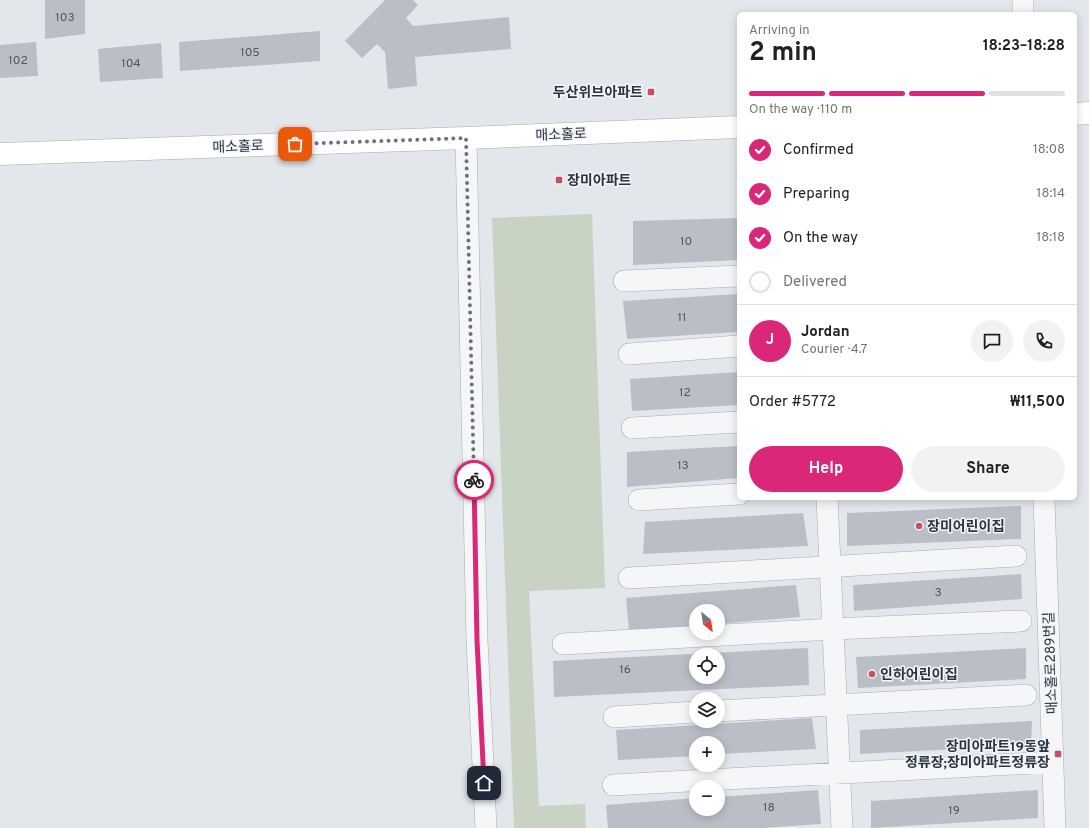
<!DOCTYPE html>
<html lang="en">
<head>
<meta charset="utf-8">
<style>
	body { margin:0; font-family:Overpass,"Noto Sans KR",sans-serif; background:#f2f2f2; color:#202124; height:100vh; display:flex; flex-direction:column; font-size:15px; white-space:nowrap }
	* { box-sizing:border-box; margin:0 }
	p { font-size:13px; color:#757577 }
	.icon { flex:none; width:22px; height:22px; fill:none; stroke:currentColor; stroke-width:2; stroke-linecap:round; stroke-linejoin:round }
	.map { position:relative; flex:1; overflow:hidden }
	.details { position:absolute; left:737px; top:12px; width:340px; height:488px; display:flex; flex-direction:column; background:#fff; border-radius:6px; box-shadow:0 2px 10px #0003 }
	.details>* { flex:none }
	.needle { width:26px; rotate:151deg }
	.buttons { position:absolute; left:689px; top:604px; display:grid; gap:8px }
	.buttons a { display:grid; place-items:center; width:36px; height:36px; border-radius:50%; background:#fff; box-shadow:0 2px 10px #0003; font-size:20px }
	.pin { position:absolute; display:grid; place-items:center; width:34px; height:34px; color:#fff; margin:-17px; border-radius:8px; box-shadow:0 2px 6px #0006 }
	.courier { position:absolute; display:grid; place-items:center; width:40px; height:40px; margin:-20px; border:3px solid #db2777; border-radius:50%; background:#fff; color:#222; box-shadow:0 1px 5px #0007 }
	.headline em { font-style:normal; font-weight:700 }
	.headline div { display:flex; flex-direction:column-reverse }
	.headline { display:flex; align-items:center; justify-content:space-between; height:68px; padding:0 12px }
	h1 { font-size:26px; font-weight:700; line-height:30px }
	.bar { display:grid; grid-template-columns:repeat(4,1fr); gap:6px 4px; align-content:center; height:48px; padding:0 12px }
	.bar i { height:5px; border-radius:3px; background:#e0e0e0 }
	.bar .current { background:#db2777 }
	.bar p { grid-column:span 4 }
	.line { display:flex; align-items:center; gap:10px; padding:0 12px; border-top:1px solid #e0e0e0 }
	.line div { flex:1 }
	.round { display:grid; place-items:center; flex:none; width:42px; height:42px; border-radius:21px; background:#f2f2f2 }
	ol { padding:0 12px; list-style:none }
	li { display:flex; align-items:center; gap:12px; height:44px }
	li p { margin-inline-start:auto }
	li .icon { padding:4px; border-radius:50%; background:#db2777; color:#fff; stroke-width:4 }
	li:last-child { color:#757577 }
	li i { width:22px; height:22px; border:2px solid #e0e0e0; border-radius:50% }
	.primary-button { display:flex; gap:8px; margin-top:auto; padding:8px 12px }
	.primary-button a { flex:1; height:46px; border-radius:24px; background:#db2777; color:#fff; font-size:16px; font-weight:700; line-height:46px; text-align:center }
	.primary-button a+a { background:#f2f2f2; color:#202124 }
	.map>svg:first-child { display:block }
	.green { fill:#c8d3c4 }
	.building { fill:#babfc7; fill-rule:evenodd }
	.lines { fill:none; stroke-linecap:round; stroke-linejoin:round }
	.minor-casing { stroke:#a8adb4; stroke-width:22 }
	.major-casing { stroke:#a3aab5; stroke-width:23 }
	.minor { stroke:#f5f6f8; stroke-width:21 }
	.major { stroke:#fff; stroke-width:22 }
	.done { stroke:#6b727c; stroke-width:4; stroke-dasharray:0 7.2 }
	.route { stroke:#db2777; stroke-width:5 }
	.poi-dot { fill:#c74f64; stroke:#f2f4f7; stroke-width:1.5 }
	.labels { text-anchor:middle; stroke-width:3; stroke-linejoin:round; paint-order:stroke }
	.number-label { font-size:12px; fill:#4f5762 }
	.poi-label { font-size:14px; font-weight:bold; fill:#2b3441; stroke:#f2f4f7; text-anchor:start }
	.street-label { font-size:14px; fill:#2b3441; stroke:#f2f4f7 }
</style>
</head>
<body>
<div class="map">
<svg width="1089" height="828" viewBox="0 0 1089 828">
	<rect width="100%" height="100%" fill="#e3e6ea"/>
	<!-- green -->
	<path class="green" d="M592,214L605,588L529,591L539,806L585,804L586,828H514L492,218Z"/>
	<!-- building -->
	<path class="building" d="M45,0H85V34L45,39Z
		M385,0H413L418,5L406,18L413,26L509,17L511,49L415,57L417,86L388,89L385,52L377,44L362,58L345,41Z
		M320,31V61L180,71L179,42Z
		M36,42L38,76L0,78V45Z
		M161,43L163,78L100,82L98,49Z
		M739,218V260L633,265V221Z
		M739,294V332L627,339L623,301Z
		M739,372V405L632,411L630,379Z
		M739,446V478L627,487V452Z
		M1021,506V539L847,546V513Z
		M803,513L808,546L643,554L645,522Z
		M1021,574L1022,599L854,611L853,585Z
		M796,585L800,617L718,624V611H696V626L629,631L626,598Z
		M808,648L809,685L554,697L553,661ZM696,655H718V677H696Z
		M1026,648V679L858,688L856,657Z
		M812,718L816,749L718,754V743H696V756L618,760L616,730Z
		M1032,721L1031,745L860,754V730Z
		M818,790L821,824L762,828H608L606,805L696,798V809H718V797Z
		M1038,790V818L871,828V801Z"/>
	<g class="lines">
		<defs>
			<path id="minor" d="M1023,0V14
				M466,138L477,640L486,828
				M624,281L739,276
				M629,354L739,346
				M632,428L739,422
				M827,498L842,828
				M1044,498L1055,828
				M639,500L739,494
				M629,578L1016,556
				M563,644L833,629L1021,621
				M718,711L1026,695
				M614,717L696,712
				M613,785L1053,762"/>
			<path id="major" d="M1075,114L1089,113
				M0,154L466,138L739,127"/>
		</defs>
		<!-- minor casing -->
		<use href="#minor" class="minor-casing"/>
		<!-- major casing -->
		<use href="#major" class="major-casing"/>
		<!-- minor -->
		<use href="#minor" class="minor"/>
		<!-- major -->
		<use href="#major" class="major"/>
	</g>
	<g class="lines">
		<!-- done -->
		<path class="done" d="M295,144L466,138L474,480"/>
		<!-- route -->
		<path class="route" d="M474,480L477,640L484,783"/>
	</g>
	<!-- markers -->
	<g class="poi-dot">
		<rect x="647" y="88" width="8" height="8" rx="2"/>
		<rect x="555" y="176" width="8" height="8" rx="2"/>
		<circle cx="919" cy="526" r="4"/>
		<circle cx="872" cy="674" r="4"/>
		<rect x="1054" y="750" width="8" height="8" rx="2"/>
	</g>
	<g class="labels">
		<!-- number labels -->
		<g class="number-label">
			<text x="65" y="21">103</text>
			<text x="250" y="56">105</text>
			<text x="18" y="64">102</text>
			<text x="131" y="67">104</text>
			<text x="686" y="245">10</text>
			<text x="682" y="321">11</text>
			<text x="685" y="396">12</text>
			<text x="683" y="469">13</text>
			<text x="938" y="596">3</text>
			<text x="625" y="673">16</text>
			<text x="769" y="811">18</text>
			<text x="954" y="814">19</text>
		</g>
		<!-- poi labels -->
		<g class="poi-label">
			<text x="643" y="97" text-anchor="end">두산위브아파트</text>
			<text x="567" y="185">장미아파트</text>
			<text x="927" y="531">장미어린이집</text>
			<text x="880" y="679">인하어린이집</text>
			<text x="1050" y="751" text-anchor="end">장미아파트19동앞<tspan x="1050" dy="16">정류장;장미아파트정류장</tspan></text>
		</g>
		<!-- street labels -->
		<g class="street-label">
			<text transform="translate(561 134) rotate(-2)" y="5">매소홀로</text>
			<text transform="translate(238 146) rotate(-2)" y="5">매소홀로</text>
			<text transform="translate(1050 663) rotate(-92)" y="5">매소홀로289번길</text>
		</g>
	</g>
</svg>
<div class="buttons">
<a><svg class="needle" viewBox="-14 -14 28 28"><path d="M0-13l5 13h-10z" fill="#e53935"/><path d="M0 13l5-13h-10z" fill="#757577"/></svg></a>
<a><svg class="icon" aria-label="locate" viewBox="0 0 24 24"><circle cx="12" cy="12" r="6"/><path d="M12 2v4M12 18v4M2 12h4M18 12h4"/></svg></a>
<a><svg class="icon" aria-label="layers" viewBox="0 0 24 24"><path d="M12 4l9 5-9 5-9-5zM3 14l9 5 9-5"/></svg></a>
<a>+</a>
<a>−</a>
</div>
<div class="pin" style="left:295px;top:144px;background:#ea580c"><svg class="icon" aria-label="bag" viewBox="0 0 24 24"><path d="M5 8h14l-1 12H6zM9 8a3 3 0 0 1 6 0"/></svg></div>
<div class="pin" style="left:484px;top:783px;background:#1f2937"><svg class="icon" aria-label="home" viewBox="0 0 24 24"><path d="M3 11l9-7 9 7M6 9v11h12V9"/></svg></div>
<div class="courier" style="left:474px;top:480px"><svg class="icon" aria-label="bike" viewBox="0 0 24 24"><circle cx="6" cy="16" r="4"/><circle cx="18" cy="16" r="4"/><path d="M6 16l4-8h5l3 8M10 8l3 8H6M13 5h3"/></svg></div>
<section class="details">
<div class="headline"><div><h1>2 min</h1><p>Arriving in</p></div><em>18:23–18:28</em></div>
<div class="bar"><i class="current"></i><i class="current"></i><i class="current"></i><i></i><p>On the way · 110 m</p></div>
<ol>
<li><svg class="icon" aria-label="check" viewBox="0 0 24 24"><path d="M5 12l5 5 9-10"/></svg>Confirmed<p>18:08</p></li>
<li><svg class="icon" aria-label="check" viewBox="0 0 24 24"><path d="M5 12l5 5 9-10"/></svg>Preparing<p>18:14</p></li>
<li><svg class="icon" aria-label="check" viewBox="0 0 24 24"><path d="M5 12l5 5 9-10"/></svg>On the way<p>18:18</p></li>
<li><i></i>Delivered</li>
</ol>
<div class="line" style="height:72px"><b class="round" style="background:#db2777;color:#fff">J</b><div><b>Jordan</b><p>Courier · 4.7</p></div><a class="round"><svg class="icon" aria-label="chat" viewBox="0 0 24 24"><path d="M4 5h16v11H9l-5 4z"/></svg></a><a class="round"><svg class="icon" aria-label="phone" viewBox="0 0 24 24"><path d="M5 4h4l2 5-3 2q2 4 5 5l2-3 5 2v4C11 20 4 13 5 4z"/></svg></a></div>
<div class="line" style="height:52px"><div>Order #5772</div><b>₩11,500</b></div>
<div class="primary-button"><a>Help</a><a>Share</a></div>
</section>
</div>
</body>
</html>
